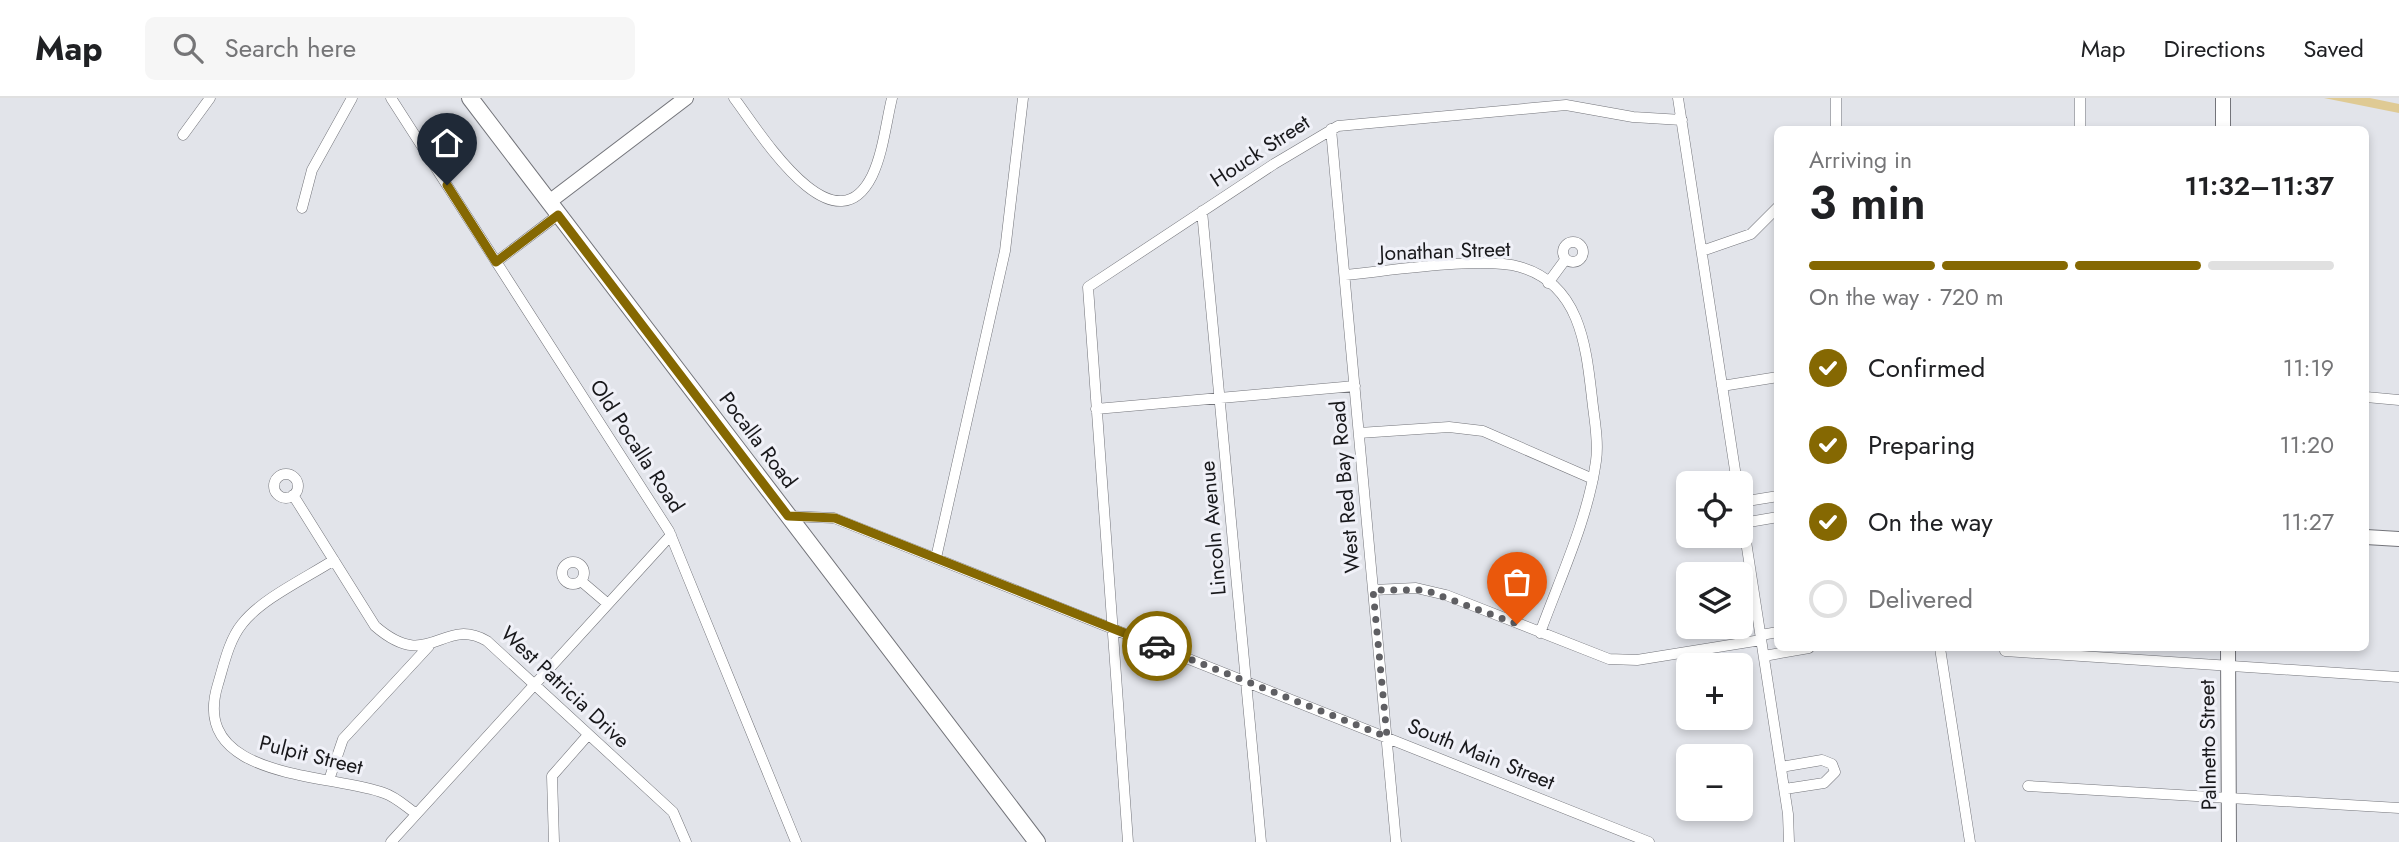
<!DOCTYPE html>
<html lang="en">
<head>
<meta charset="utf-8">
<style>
	body { margin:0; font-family:Jost,sans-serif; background:#f6f6f6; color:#202124; height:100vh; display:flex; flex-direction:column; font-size:26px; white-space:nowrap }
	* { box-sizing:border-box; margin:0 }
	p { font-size:23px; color:#757577 }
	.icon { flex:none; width:38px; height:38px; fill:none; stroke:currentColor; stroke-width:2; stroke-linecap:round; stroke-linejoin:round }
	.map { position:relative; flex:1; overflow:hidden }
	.details { position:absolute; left:1774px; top:28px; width:595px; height:525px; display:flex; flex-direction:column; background:#fff; border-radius:10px; box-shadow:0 4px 10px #0003 }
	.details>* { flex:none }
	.fabs { position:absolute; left:1676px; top:373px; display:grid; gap:14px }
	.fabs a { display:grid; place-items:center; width:77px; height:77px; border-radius:10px; background:#fff; box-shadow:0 4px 10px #0003; font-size:35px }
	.pin { position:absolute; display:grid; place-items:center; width:60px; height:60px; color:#fff; margin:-72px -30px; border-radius:50% 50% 50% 0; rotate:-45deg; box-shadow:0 0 7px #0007 }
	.pin .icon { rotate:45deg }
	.courier { position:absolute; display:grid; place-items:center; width:70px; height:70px; margin:-35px; border:5px solid #856802; border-radius:50%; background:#fff; color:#222; box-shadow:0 2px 9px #0007 }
	.head em { font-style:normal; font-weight:600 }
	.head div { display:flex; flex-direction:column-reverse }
	.head { display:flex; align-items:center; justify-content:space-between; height:119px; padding:0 35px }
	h1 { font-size:46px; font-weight:600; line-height:52px }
	.bar { display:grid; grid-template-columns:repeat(4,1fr); gap:10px 7px; align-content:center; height:84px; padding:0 35px }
	.bar i { height:9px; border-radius:5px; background:#e0e0e0 }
	.bar .current { background:#856802 }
	.bar p { grid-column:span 4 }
	ol { padding:0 35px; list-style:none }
	li { display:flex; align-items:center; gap:21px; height:77px }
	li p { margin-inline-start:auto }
	li .icon { padding:7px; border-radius:50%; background:#856802; color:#fff; stroke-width:4 }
	li:last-child { color:#757577 }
	li i { width:38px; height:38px; border:4px solid #e0e0e0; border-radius:50% }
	header { display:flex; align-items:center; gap:42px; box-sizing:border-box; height:98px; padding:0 35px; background:#fff; border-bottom:2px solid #e0e0e0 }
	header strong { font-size:33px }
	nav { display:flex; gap:38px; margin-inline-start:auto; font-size:24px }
	.search { width:490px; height:63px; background:#f6f6f6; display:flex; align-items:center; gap:18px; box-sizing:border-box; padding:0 24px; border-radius:10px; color:#757577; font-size:26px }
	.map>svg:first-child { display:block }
	.green { fill:#dfca94 }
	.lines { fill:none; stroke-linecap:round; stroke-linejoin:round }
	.street-casing { stroke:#73747a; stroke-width:11 }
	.secondary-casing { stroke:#73747a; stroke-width:16 }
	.primary-casing { stroke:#73747a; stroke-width:18 }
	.street { stroke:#fff; stroke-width:10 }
	.secondary { stroke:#fff; stroke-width:14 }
	.primary { stroke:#fff; stroke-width:16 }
	.done { stroke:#5f5f63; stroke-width:7; stroke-dasharray:0 12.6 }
	.route { stroke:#856802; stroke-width:9 }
	.labels { text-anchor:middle; stroke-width:6; stroke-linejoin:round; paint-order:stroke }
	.street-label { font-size:21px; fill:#18181b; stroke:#f0f1f8 }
</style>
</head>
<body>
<header>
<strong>Map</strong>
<div class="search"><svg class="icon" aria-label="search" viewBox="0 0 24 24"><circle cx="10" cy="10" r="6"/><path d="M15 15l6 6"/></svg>Search here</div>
<nav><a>Map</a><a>Directions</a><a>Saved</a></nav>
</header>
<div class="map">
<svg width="2399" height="744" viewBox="0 0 2399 744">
	<rect width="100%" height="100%" fill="#e2e4ea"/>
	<!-- green -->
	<path class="green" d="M2324,0H2370L2399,6V15Z"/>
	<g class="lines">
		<defs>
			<path id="street" d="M391,0L669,433L796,744
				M734,0C757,30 833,156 872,78C883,55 886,25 892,0
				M1678,0L1737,385
				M1836,0V32
				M1331,31L1396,744
				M2080,32V0
				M183,37L210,0
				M302,110L312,72L352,0
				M1202,113L1261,744
				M1563 154a10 10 0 1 1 20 0a10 10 0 1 1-20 0Z
				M1702,153L1751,136L1778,109
				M496,164L558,117
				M1345,177C1388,173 1482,158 1520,169C1580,186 1586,248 1592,300C1594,320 1599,343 1596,363C1588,421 1560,480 1540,535
				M1548,185L1565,162
				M1722,288L1778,279
				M2366,299L2399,302
				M1096,311L1355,288
				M1359,335L1449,329L1483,333L1593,381
				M274 388a12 12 0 1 1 24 0a12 12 0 1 1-24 0Z
				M293,397L375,528C430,576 442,517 487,543L673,714L686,744
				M1741,404L1778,398
				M1741,411L1788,716L1789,744
				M788,418L834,420L1649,744
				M1743,425L1778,419
				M936,460L1005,153L1023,0
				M334,462C306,480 261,501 242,526C229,542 224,566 218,586C188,682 329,675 384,695C396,699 405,708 415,715
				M562 475a11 11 0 1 1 22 0a11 11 0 1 1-22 0Z
				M581,483L608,506
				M1373,492L1416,490L1446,497L1609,561L1637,562L1761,542
				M1761,537L1778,534
				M1940,550L1970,744
				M2005,553L2399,579
				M1764,558L1809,550
				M1781,669L1822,662L1832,666L1835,674L1824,685L1785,691
				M329,682L343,641L429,548
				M2028,688L2399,710
				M391,744L671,437
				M554,744L552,678L588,637
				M1128,744L1088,189L1274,66L1338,28L1566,7L1633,19L1682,22"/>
			<path id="secondary" d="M2223,0V32
				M549,104L686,0
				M2366,439L2399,441
				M2228,550L2229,744"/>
			<path id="primary" d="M470,0L1037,744"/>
		</defs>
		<!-- street casing -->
		<use href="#street" class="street-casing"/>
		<!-- secondary casing -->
		<use href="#secondary" class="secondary-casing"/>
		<!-- primary casing -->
		<use href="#primary" class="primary-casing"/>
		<!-- street -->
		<use href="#street" class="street"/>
		<!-- secondary -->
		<use href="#secondary" class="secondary"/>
		<!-- primary -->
		<use href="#primary" class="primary"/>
	</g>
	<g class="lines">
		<!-- done -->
		<path class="done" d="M1157,548L1387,639L1373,492H1425L1517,526"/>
		<!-- route -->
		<path class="route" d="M447,87L496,164L558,117L788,418L835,420L1157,548"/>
	</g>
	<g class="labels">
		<!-- street labels -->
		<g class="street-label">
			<text transform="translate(1260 53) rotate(-33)" y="7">Houck Street</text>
			<text transform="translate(1445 153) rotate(-2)" y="7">Jonathan Street</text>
			<text transform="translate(758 342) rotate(53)" y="7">Pocalla Road</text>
			<text transform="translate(637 348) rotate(57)" y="7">Old Pocalla Road</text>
			<text transform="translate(1345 389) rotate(-95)" y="7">West Red Bay Road</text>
			<text transform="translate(1213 430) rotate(-95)" y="7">Lincoln Avenue</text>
			<text transform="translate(565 589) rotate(43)" y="7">West Patricia Drive</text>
			<text transform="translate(2208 647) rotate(-91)" y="7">Palmetto Street</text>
			<text transform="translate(1481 656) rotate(22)" y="7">South Main Street</text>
			<text transform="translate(311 657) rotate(14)" y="7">Pulpit Street</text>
		</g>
	</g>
</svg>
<div class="fabs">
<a><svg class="icon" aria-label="locate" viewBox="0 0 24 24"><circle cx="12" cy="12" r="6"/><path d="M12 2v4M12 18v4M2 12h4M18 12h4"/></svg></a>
<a><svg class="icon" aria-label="layers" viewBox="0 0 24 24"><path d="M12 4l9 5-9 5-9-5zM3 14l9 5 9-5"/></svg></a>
<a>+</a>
<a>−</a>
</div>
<div class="pin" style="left:1517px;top:526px;background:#ea580c"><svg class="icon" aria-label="bag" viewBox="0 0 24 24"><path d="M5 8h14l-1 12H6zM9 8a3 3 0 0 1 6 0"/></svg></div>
<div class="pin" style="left:447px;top:87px;background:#1f2937"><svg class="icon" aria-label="home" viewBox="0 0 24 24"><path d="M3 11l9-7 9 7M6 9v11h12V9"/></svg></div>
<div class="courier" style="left:1157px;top:548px"><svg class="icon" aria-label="car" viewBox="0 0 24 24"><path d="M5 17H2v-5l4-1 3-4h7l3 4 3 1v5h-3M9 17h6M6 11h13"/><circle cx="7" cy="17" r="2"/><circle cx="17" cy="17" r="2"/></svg></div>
<section class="details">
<div class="head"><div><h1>3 min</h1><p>Arriving in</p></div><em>11:32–11:37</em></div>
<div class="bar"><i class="current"></i><i class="current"></i><i class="current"></i><i></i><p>On the way · 720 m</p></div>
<ol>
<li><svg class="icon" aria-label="check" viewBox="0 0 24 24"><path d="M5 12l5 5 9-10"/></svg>Confirmed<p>11:19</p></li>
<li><svg class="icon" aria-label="check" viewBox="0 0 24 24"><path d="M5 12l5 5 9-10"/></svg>Preparing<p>11:20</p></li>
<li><svg class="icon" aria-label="check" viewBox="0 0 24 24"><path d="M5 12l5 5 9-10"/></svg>On the way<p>11:27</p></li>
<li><i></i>Delivered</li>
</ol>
</section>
</div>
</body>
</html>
